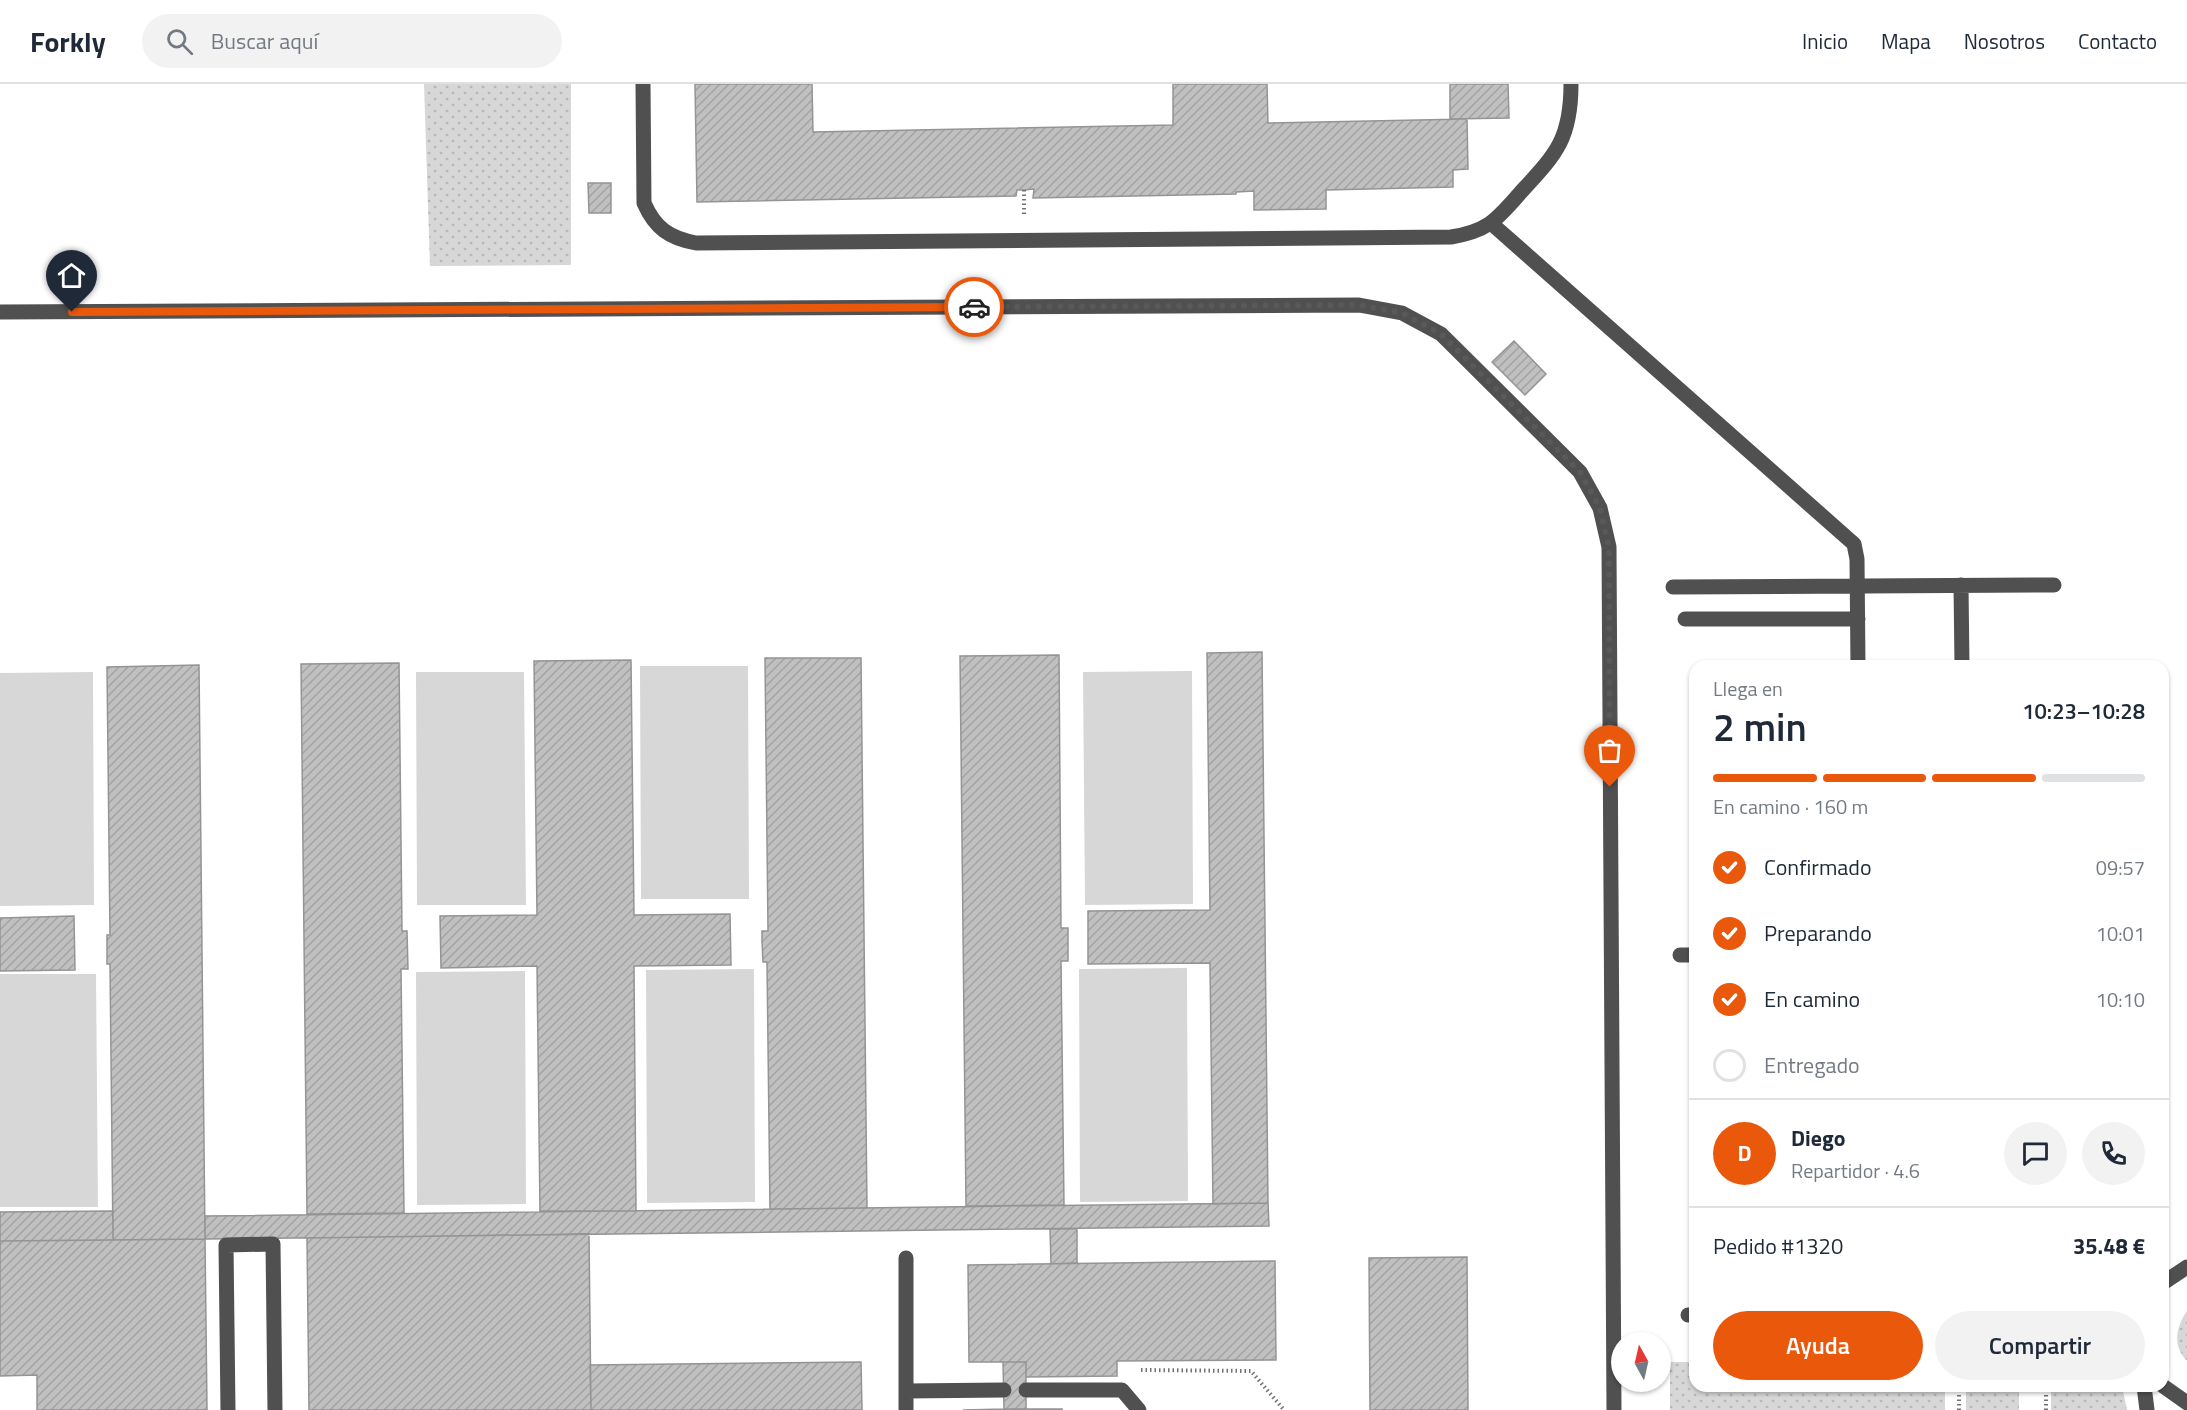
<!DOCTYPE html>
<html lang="es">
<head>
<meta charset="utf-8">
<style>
	body { margin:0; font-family:"Titillium Web",sans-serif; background:#f2f2f3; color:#1f2937; height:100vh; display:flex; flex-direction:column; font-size:22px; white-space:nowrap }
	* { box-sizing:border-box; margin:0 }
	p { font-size:20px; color:#747a83 }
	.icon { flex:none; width:33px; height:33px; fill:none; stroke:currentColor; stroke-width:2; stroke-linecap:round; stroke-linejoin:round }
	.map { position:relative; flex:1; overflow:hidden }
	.drawer { position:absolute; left:1689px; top:576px; width:480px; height:732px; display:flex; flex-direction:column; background:#fff; border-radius:18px; box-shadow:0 2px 4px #0004 }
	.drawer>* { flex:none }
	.needle { width:39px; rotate:352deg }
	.buttons { position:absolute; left:1611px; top:1248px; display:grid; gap:12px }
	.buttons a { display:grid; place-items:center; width:60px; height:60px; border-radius:50%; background:#fff; box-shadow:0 2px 4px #0004; font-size:30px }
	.pin { position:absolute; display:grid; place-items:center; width:51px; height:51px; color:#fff; margin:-62px -26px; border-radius:50% 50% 50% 0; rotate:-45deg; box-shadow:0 0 6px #0007 }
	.pin .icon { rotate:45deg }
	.courier { position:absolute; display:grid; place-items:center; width:60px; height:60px; margin:-30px; border:4px solid #ea580c; border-radius:50%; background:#fff; color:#222; box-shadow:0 2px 8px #0007 }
	.overview em { font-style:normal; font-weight:600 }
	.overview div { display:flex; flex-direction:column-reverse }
	.overview { display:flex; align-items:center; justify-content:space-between; height:102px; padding:0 24px }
	h1 { font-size:39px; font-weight:600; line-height:45px }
	.bar { display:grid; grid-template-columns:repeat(4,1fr); gap:9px 6px; align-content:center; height:72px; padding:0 24px }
	.bar i { height:8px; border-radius:4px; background:#e0e1e3 }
	.bar .selected { background:#ea580c }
	.bar p { grid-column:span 4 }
	.line { display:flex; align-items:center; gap:15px; padding:0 24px; border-top:2px solid #e0e1e3 }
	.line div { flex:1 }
	.round { display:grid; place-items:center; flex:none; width:63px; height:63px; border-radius:32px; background:#f2f2f3 }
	ol { padding:0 24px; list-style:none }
	li { display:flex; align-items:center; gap:18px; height:66px }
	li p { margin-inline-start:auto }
	li .icon { padding:6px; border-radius:50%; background:#ea580c; color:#fff; stroke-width:4 }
	li:last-child { color:#747a83 }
	li i { width:33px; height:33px; border:3px solid #e0e1e3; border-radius:50% }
	.button { display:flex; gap:12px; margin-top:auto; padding:12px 24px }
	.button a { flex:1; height:69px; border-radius:36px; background:#ea580c; color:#fff; font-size:24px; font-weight:600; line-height:69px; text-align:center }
	.button a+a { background:#f2f2f3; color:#1f2937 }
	header { display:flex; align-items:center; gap:36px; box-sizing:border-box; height:84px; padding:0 30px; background:#fff; border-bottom:2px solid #e0e1e3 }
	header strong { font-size:28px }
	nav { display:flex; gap:33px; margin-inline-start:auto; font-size:21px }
	.search { width:420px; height:54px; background:#f2f2f3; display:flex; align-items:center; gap:15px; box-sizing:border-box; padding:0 21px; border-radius:33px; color:#747a83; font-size:22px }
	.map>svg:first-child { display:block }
	.grass { fill:url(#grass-dots) }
	.park { fill:#d7d7d7 }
	.building { fill:url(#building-hatch); stroke:#949494; stroke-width:1.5 }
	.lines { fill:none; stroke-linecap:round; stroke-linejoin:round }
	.path { stroke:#727272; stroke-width:4; stroke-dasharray:1.5 3; stroke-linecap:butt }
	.minor { stroke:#505050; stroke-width:15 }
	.done { stroke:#595959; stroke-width:6; stroke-dasharray:0 10.8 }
	.route { stroke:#ea580c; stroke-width:8 }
</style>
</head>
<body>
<header>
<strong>Forkly</strong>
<div class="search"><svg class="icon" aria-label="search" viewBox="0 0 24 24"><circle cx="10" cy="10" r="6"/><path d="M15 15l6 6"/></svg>Buscar aquí</div>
<nav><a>Inicio</a><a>Mapa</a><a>Nosotros</a><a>Contacto</a></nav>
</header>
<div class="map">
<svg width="2187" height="1326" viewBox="0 0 2187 1326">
	<defs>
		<pattern id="grass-dots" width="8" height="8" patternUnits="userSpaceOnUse" patternTransform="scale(1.5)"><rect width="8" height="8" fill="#d7d7d7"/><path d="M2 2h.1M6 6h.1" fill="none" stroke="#b7b7b7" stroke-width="1.8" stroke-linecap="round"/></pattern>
		<pattern id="building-hatch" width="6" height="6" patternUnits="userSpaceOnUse" patternTransform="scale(1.5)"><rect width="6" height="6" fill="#c0c0c0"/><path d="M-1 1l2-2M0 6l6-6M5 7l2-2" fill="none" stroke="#a3a3a3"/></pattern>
	</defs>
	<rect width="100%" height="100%" fill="#fff"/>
	<!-- grass -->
	<path class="grass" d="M424,0H571V181L430,182Z
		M2187,1227V1277C2172,1262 2176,1243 2187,1227Z
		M1670,1278H1695V1302H1945V1326H1670Z
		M1966,1302H2019V1326H1966Z
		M2051,1302H2122L2127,1326H2051Z"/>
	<!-- park -->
	<path class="park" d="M640,582H748L749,815H641Z
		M1192,587L1193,820L1085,821L1083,588Z
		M93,588L94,821L0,822V589Z
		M416,588H524L526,821H417Z
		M1187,884L1188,1117L1080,1118L1079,885Z
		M754,885L755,1118L647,1119L646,886Z
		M525,887L526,1120L417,1121L416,888Z
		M0,890H96L98,1123H0Z"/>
	<!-- building -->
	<path class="building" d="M695,0H812L813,48L1173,41V0H1267L1268,39L1467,35L1468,85L1453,86V103L1326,106V125L1254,126V107L1236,108V110L1033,114L1034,105L1024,106H1017L1016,112L697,118Z
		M1450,0H1508L1509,34L1450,35Z
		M588,99H611V129H589Z
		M1514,257L1546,290L1525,311L1492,278Z
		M1262,568L1268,1119L1213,1120L1210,879L1088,880V827L1210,826L1207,569Z
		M1059,571L1061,844H1068V877H1061L1064,1121L966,1122L960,572Z
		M765,574H861L867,1124L770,1125L767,878H763L762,857V847H768Z
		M631,576L634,831L730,830L731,881L634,882L636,1127H540L537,882L441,884L440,832L537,831L534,577Z
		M399,579L402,847H407L408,885H401L404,1129L307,1130L301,580Z
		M199,581L205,1155L113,1156L110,880H107V851H110L107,583Z
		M74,832L75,886L0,887V834Z
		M1268,1119L1269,1142L205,1155V1132Z
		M113,1127V1156L0,1157V1128Z
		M1050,1145H1077V1179L1051,1180Z
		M589,1150L591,1326H309L307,1154Z
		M205,1155L207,1326H37V1291L0,1292V1157Z
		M1467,1173L1468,1326H1370L1369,1174Z
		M1275,1177L1276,1276L1117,1277V1292L1026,1293V1278H969L968,1181Z
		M861,1278L862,1326H591L590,1281Z
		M1003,1278H1026V1325H1004Z
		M1004,1325H1062V1326H963Z"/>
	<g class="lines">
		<!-- path -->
		<path class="path" d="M1024,106V131
			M1141,1286L1251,1287L1284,1326
			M2046,1302V1326
			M1959,1326V1302"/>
		<!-- minor -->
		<path class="minor" d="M643,0L644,119C655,144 669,154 696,159L1451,153C1489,147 1497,135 1521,108C1556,70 1571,55 1571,0
			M1492,140L1854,460L1857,475L1858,582
			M0,228L1359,221L1402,229L1441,250L1580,388L1600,424L1609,463L1614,1326
			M1961,501L1962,582
			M1673,503L2054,501
			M1685,535H1858
			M1680,871H1695
			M906,1174V1326
			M2163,1199L2187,1183
			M1688,1231H1695
			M2144,1302L2147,1326
			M2163,1302L2187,1319
			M1026,1306H1122L1139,1326
			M906,1307L1004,1306
			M228,1326L226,1161L273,1160L275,1326"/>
	</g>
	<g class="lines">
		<!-- done -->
		<path class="done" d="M974,223L1359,221L1402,229L1441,250L1580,388L1600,424L1609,464L1610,703"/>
		<!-- route -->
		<path class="route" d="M72,228L974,223"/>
	</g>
</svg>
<div class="buttons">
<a><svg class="needle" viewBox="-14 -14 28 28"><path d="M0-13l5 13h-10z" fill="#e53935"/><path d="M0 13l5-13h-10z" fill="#747a83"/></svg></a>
</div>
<div class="pin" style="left:1610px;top:703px;background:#ea580c"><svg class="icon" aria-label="bag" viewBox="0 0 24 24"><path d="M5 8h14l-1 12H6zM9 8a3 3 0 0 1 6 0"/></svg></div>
<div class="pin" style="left:72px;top:228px;background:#1f2937"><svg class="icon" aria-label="home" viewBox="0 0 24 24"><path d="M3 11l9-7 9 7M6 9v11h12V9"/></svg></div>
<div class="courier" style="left:974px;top:223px"><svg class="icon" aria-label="car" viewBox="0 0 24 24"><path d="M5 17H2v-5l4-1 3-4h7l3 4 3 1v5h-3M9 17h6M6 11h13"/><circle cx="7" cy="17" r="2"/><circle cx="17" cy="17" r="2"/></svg></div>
<section class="drawer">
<div class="overview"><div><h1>2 min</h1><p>Llega en</p></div><em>10:23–10:28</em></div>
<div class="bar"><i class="selected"></i><i class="selected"></i><i class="selected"></i><i></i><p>En camino · 160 m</p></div>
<ol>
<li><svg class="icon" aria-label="check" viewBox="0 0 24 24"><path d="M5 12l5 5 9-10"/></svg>Confirmado<p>09:57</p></li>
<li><svg class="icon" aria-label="check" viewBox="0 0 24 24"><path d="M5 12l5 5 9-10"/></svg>Preparando<p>10:01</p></li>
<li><svg class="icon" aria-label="check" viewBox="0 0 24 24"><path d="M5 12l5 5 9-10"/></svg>En camino<p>10:10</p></li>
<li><i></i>Entregado</li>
</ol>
<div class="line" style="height:108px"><b class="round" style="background:#ea580c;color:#fff">D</b><div><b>Diego</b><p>Repartidor · 4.6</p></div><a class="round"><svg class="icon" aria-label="chat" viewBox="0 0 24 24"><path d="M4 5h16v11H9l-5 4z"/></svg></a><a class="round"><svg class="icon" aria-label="phone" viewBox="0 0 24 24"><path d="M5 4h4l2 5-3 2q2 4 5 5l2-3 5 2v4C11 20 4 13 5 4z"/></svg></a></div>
<div class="line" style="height:78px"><div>Pedido #1320</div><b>35.48 €</b></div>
<div class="button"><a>Ayuda</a><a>Compartir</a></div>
</section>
</div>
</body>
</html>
